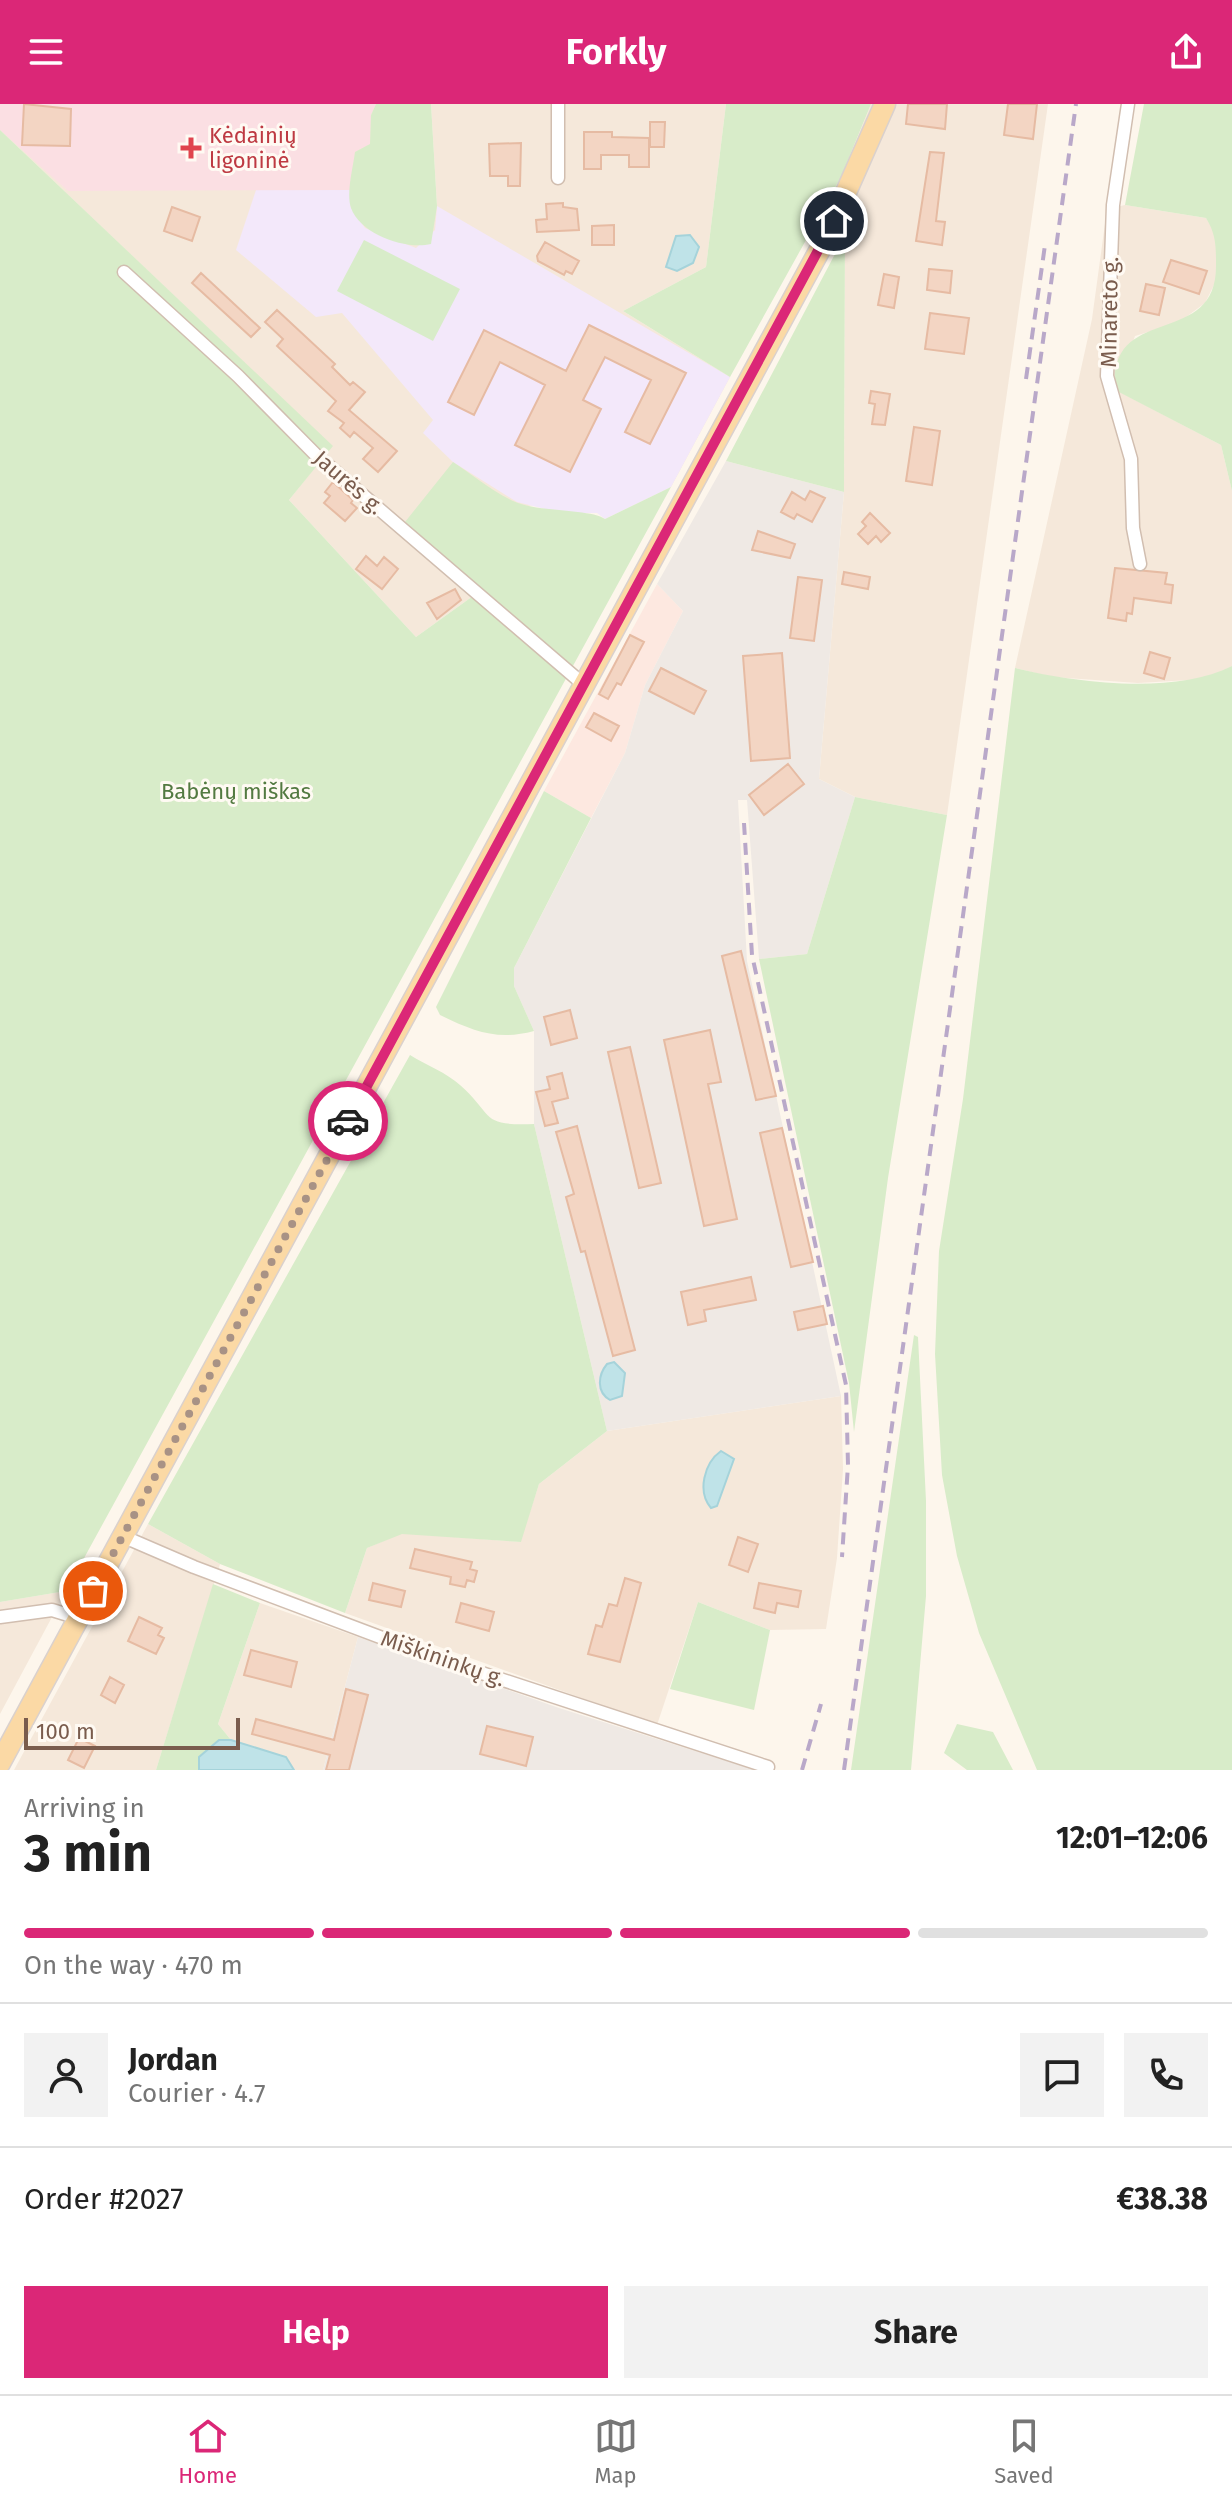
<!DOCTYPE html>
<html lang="en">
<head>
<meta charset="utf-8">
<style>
	body { margin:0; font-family:"Fira Sans",sans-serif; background:#f2f2f2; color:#222; height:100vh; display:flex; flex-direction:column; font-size:30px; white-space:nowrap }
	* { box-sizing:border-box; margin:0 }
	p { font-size:26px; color:#767676 }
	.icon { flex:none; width:44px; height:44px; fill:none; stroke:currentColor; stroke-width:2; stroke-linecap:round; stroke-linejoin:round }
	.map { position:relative; height:1666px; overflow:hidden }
	.sheet { display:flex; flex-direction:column; background:#fff; flex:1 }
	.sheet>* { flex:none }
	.scale { position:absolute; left:24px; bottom:20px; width:216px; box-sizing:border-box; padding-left:8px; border:4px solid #7a5c4d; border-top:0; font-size:22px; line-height:28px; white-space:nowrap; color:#7a5c4d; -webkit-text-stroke:6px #fffaf3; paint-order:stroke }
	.pin { position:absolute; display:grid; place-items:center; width:68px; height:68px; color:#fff; margin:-34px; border:4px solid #fff; border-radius:50%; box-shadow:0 2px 8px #0007 }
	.courier { position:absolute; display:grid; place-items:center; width:80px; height:80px; margin:-40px; border:6px solid #db2777; border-radius:50%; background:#fff; color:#222; box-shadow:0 2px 10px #0007 }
	.headline em { font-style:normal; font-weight:700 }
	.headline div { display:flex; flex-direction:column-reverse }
	.headline { display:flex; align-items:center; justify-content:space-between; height:136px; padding:0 24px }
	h1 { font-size:52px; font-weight:700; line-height:60px }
	.bar { display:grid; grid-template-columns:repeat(4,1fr); gap:12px 8px; align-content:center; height:96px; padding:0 24px }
	.bar i { height:10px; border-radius:6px; background:#e0e0e0 }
	.bar .selected { background:#db2777 }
	.bar p { grid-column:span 4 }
	.line { display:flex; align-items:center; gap:20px; padding:0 24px; border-top:2px solid #e0e0e0 }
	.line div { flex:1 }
	.round { display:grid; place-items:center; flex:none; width:84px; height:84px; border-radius:0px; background:#f2f2f2 }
	.cta { display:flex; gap:16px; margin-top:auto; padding:16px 24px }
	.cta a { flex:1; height:92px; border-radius:0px; background:#db2777; color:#fff; font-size:32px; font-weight:700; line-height:92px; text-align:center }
	.cta a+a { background:#f2f2f2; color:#222 }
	header { display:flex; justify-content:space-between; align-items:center; height:104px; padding:0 24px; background:#db2777; color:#fff; font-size:36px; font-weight:700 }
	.tab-bar { display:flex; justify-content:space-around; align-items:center; height:112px; border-top:2px solid #e0e0e0; background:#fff; font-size:22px; color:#767676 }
	.tab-bar a { display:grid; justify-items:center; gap:4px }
	.tab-bar .selected { color:#db2777 }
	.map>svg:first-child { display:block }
	.residential { fill:#f5e8da }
	.commercial { fill:#fde8e0 }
	.industrial { fill:#efe9e4 }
	.education { fill:#f3e8fa }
	.medical { fill:#fbdfe3 }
	.green { fill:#d8ecc9 }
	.water { fill:#bfe3e8; stroke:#a5d3da; stroke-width:2 }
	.building { fill:#f3d5c3; stroke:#e6bba3; stroke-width:2 }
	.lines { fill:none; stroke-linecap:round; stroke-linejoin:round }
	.street-casing { stroke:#d1beb0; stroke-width:15 }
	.primary-casing { stroke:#dad1cd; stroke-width:23 }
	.street { stroke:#fff; stroke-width:12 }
	.primary { stroke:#fbd9a5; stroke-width:20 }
	.rail { stroke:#b9a8c9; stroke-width:4; stroke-dasharray:12 8; stroke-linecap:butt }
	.done { stroke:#a89285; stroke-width:8; stroke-dasharray:0 14.4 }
	.route { stroke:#db2777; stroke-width:10 }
	.health-dot { fill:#e0444e; stroke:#fffaf3; stroke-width:3 }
	.labels { text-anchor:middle; stroke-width:6; stroke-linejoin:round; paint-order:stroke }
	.health-label { font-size:22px; fill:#be3a42; stroke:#fffaf3; text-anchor:start }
	.street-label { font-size:22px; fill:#7a5c4d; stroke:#fffaf3 }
	.park-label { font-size:22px; fill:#537a41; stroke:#fffaf3 }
</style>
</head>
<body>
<header><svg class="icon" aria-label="menu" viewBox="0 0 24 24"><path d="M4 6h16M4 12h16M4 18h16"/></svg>Forkly<svg class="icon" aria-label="share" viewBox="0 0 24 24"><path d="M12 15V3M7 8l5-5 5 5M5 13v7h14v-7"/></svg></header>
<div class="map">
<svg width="1232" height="1666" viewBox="0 0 1232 1666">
	<rect width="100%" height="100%" fill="#fdf6ec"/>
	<!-- residential -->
	<path class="residential" d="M0,0H376L371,11L437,102L431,0H726L706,163L623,207L730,273L671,383L405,418L473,477V492L416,533L289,396L332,342L0,26Z
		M871,0H1048L947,711L855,693L819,675L844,388L845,131L841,73Z
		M1125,101L1206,114L1216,129V177L1205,199L1178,219L1135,232L1116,286L1221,341L1232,387V562L1207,575L1138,579L1052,573L1015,564L1092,215L1107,105Z
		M841,1292L843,1365L837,1454L826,1525L770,1526L698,1498L657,1621L345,1509L367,1444L402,1429L520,1438L539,1380L607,1327Z
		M148,1420L220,1460L156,1666H14Z
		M66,1487L0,1610V1498Z
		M260,1499L358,1533L323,1666H294L286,1653L231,1636L218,1620Z"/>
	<!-- commercial -->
	<path class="commercial" d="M657,480L683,507L645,581L625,649L591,714L544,687Z"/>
	<!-- industrial -->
	<path class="industrial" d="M726,357L844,388L819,675L855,693L807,850L759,855L747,696H738L747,857L841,1292L607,1327L534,1020V927L514,882V864L625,649L645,581L683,507L657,480Z
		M358,1533L559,1604L755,1666H323Z"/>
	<!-- education -->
	<path class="education" d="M256,86H350L351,104L365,124L416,144L435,126L437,102L730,273L671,383L605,415L597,409H561L517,398L453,358L423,329L433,316L342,209L316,213L236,146Z"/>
	<!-- medical -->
	<path class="medical" d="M0,0H376L371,11L370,40L355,48L350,86L68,87L0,26Z"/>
	<!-- green -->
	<path class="green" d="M376,0H431L437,102L431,140C406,146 361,131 351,104C346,89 353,64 355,48L370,40L371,11Z
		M726,0H871L841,73L730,273L623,207L706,163Z
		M1144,0H1232V387L1221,341L1115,286C1107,197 1217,246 1216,161C1216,142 1216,130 1206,114L1125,101Z
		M0,26L333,342L289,396L416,533L473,492V477L405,418L453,358C473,371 495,390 518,399C541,408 591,405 605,415L671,383L66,1487L0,1498Z
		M845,131L844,388L726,357Z
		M364,136L460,185L433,237L337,187Z
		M1232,562V1666H1037L979,1529L957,1452L942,1371L935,1250L939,1147L963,995L1015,564C1076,579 1175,591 1232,562Z
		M544,687L591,714L514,864V882L534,927C497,937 473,927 440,911L436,903Z
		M855,693L947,711L888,1074L854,1328L849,1279L759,855L807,850Z
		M410,951C426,961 447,969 460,981C495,1012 479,1022 534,1020L607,1327L539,1380L521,1438L402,1430L367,1444L345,1509L220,1460L148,1420Z
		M914,1231L918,1233L926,1397V1492L911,1666H851Z
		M213,1480L260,1499L218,1620L231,1636H219L199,1653V1666H156Z
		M698,1498L770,1526L754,1606L670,1585Z
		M957,1620L993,1628L1013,1666H967L944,1649Z"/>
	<!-- water -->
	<path class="water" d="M690,131L699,143L693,159L677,167L666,163L676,132Z
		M614,1258L625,1269L622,1292L610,1296C596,1288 598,1271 607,1260Z
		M721,1347L734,1355L717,1402L711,1404C697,1388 704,1359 721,1347Z
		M219,1636H231L286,1653L294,1666H199V1653Z"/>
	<!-- building -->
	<path class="building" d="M24,0L71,5L70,42L22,41Z
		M908,0H947L945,25L906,20Z
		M1008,0H1037L1033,35L1004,31Z
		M650,18H665L664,43H650Z
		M584,28H612V33L649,34V63H629V51H601V65H584Z
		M521,39L520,82H508V72H490L489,40Z
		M930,48L944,49L936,117L945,118L942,141L916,137Z
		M563,99V103L577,105L579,126L537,128L536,116L547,115L546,100Z
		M172,103L200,113L192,137L164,127Z
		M614,121V141H592V122Z
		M545,138L579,157L572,170L566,167L564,171L538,157L537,152Z
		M1171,156L1207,167L1199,190L1163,178Z
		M929,165L952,167L950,189L927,186Z
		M201,169L260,224L251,233L192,179Z
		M884,170L899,173L894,204L878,201Z
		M1146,180L1165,184L1159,211L1140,207Z
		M277,206L335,260L332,263L350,281L353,278L365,288L349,306L397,347L378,368L363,355L373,344L354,328L350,333L340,324L344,319L328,307L336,297L277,242L283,235L265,218Z
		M930,209L969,214L964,250L925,245Z
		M589,221L686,269L650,340L625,328L651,276L605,253L583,296L601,305L570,368L515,341L545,281L500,258L474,311L448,298L484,226L566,267Z
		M871,287L890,290L885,321L872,320L875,300L869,299Z
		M914,323L940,327L932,381L906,377Z
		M333,378L353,396L351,399L357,404L345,417L324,399L330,392L325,388Z
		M810,387L825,394L812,418L797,410L794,415L781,408L792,388L805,396Z
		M870,409L890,429L881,438L876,432L868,440L858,430L866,422L862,418Z
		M758,427L795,440L790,454L752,446Z
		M366,452L377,462L384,453L398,465L382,485L356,465Z
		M1115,464L1167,469L1165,480L1173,481L1171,499L1134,494L1132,510L1127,509L1126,517L1108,514Z
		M844,468L870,473L868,485L842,480Z
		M798,473L822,476L814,537L790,534Z
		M455,485L461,496L437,515L427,499Z
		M630,531L644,538L621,581L617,579L608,595L599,590Z
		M1150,548L1170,554L1164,575L1144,569Z
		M782,549L790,654L751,657L743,552Z
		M661,564L706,587L694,610L649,587Z
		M594,609L619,622L611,637L586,623Z
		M788,660L804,680L764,711L749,691Z
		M741,847L776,992L756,996L722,852Z
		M570,906L577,934L551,941L544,913Z
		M710,926L721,978L708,980L737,1115L704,1122L664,936Z
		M630,943L661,1079L639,1084L608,948Z
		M562,969L568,994L552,998L558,1019L545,1022L536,988L550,985L547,973Z
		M577,1022L635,1246L613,1252L585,1147L581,1148L566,1093L574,1090L556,1028Z
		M782,1024L813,1158L791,1163L760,1029Z
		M751,1173L756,1196L704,1206L706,1217L688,1221L681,1188Z
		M823,1202L827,1220L798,1226L794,1208Z
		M738,1433L758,1440L748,1468L729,1461Z
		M415,1445L472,1458L470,1465L477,1467L474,1478L467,1476L465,1483L450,1480L451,1473L410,1464Z
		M625,1474L641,1479L620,1558L588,1550L596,1521L602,1523L609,1500L617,1502Z
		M373,1479L405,1487L401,1503L369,1496Z
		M759,1479L801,1487L798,1503L777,1499L775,1509L754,1504Z
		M461,1499L494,1508L489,1527L456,1518Z
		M139,1513L162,1524L158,1531L164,1534L156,1550L128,1537Z
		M251,1546L297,1558L291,1583L244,1571Z
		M110,1573L124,1581L115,1599L101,1591Z
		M346,1585L368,1591L349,1666H326L330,1651L252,1630L256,1615L334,1636Z
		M487,1622L533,1633L526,1662L480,1650Z
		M79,1634L95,1642L84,1664L68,1656Z"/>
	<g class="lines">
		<defs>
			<path id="street" d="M1128,0L1113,101L1107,272L1131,355L1133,424L1140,460
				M558,74V0
				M124,168L238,272L315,350L583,580
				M122,1432L194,1463L433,1553L768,1663
				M0,1513L52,1506L78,1514"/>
			<path id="primary" d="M0,1659L824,138L885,0"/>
		</defs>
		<!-- street casing -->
		<use href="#street" class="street-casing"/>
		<!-- primary casing -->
		<use href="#primary" class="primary-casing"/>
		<!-- street -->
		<use href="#street" class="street"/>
		<!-- primary -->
		<use href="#primary" class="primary"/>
		<!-- rail -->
		<path class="rail" d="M1026,275L1045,141
			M744,719L752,851L846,1281L848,1361L842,1453
			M802,1666L821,1600
			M844,1666L1076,0"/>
	</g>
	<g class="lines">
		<!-- done -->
		<path class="done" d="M93,1487L348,1017"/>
		<!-- route -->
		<path class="route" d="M348,1017L834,117"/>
	</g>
	<!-- markers -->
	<path class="health-dot" d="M187 32h8v8h8v8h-8v8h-8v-8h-8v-8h8z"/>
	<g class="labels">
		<!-- health labels -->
		<g class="health-label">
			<text x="209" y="39">Kėdainių<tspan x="209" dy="25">ligoninė</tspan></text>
		</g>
		<!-- street labels -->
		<g class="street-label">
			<text transform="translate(1109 208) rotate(-89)" y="8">Minareto g.</text>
			<text transform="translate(349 378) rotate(41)" y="8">Jaurės g.</text>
			<text transform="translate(443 1554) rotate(19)" y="8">Miškininkų g.</text>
		</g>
		<!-- park labels -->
		<g class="park-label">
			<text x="236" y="695">Babėnų miškas</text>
		</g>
	</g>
</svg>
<div class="scale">100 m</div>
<div class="pin" style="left:93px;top:1487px;background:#ea580c"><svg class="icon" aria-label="bag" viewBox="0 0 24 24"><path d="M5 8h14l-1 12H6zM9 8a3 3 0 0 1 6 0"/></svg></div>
<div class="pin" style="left:834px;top:117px;background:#1f2937"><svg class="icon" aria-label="home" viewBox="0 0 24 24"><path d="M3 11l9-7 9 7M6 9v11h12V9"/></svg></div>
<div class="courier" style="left:348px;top:1017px"><svg class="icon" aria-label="car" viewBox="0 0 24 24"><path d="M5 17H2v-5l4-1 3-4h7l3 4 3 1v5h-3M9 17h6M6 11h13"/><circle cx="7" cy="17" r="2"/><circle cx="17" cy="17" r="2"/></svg></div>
</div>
<section class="sheet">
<div class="headline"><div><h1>3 min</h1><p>Arriving in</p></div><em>12:01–12:06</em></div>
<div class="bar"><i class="selected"></i><i class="selected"></i><i class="selected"></i><i></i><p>On the way · 470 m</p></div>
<div class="line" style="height:144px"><a class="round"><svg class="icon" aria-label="person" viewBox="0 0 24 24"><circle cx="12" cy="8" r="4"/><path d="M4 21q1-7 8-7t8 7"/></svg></a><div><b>Jordan</b><p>Courier · 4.7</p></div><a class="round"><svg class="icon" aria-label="chat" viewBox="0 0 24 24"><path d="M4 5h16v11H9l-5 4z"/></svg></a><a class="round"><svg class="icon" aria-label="phone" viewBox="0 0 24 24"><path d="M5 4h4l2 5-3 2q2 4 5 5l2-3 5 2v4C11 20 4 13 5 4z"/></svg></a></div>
<div class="line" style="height:104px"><div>Order #2027</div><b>€38.38</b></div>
<div class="cta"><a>Help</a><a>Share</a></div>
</section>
<nav class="tab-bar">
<a class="selected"><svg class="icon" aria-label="home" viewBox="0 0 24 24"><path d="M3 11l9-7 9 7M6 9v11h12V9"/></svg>Home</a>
<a><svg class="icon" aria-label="map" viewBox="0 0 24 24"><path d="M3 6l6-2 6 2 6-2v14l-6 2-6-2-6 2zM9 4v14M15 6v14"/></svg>Map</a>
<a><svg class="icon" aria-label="saved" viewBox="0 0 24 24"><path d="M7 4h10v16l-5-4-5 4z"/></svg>Saved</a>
</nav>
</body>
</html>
